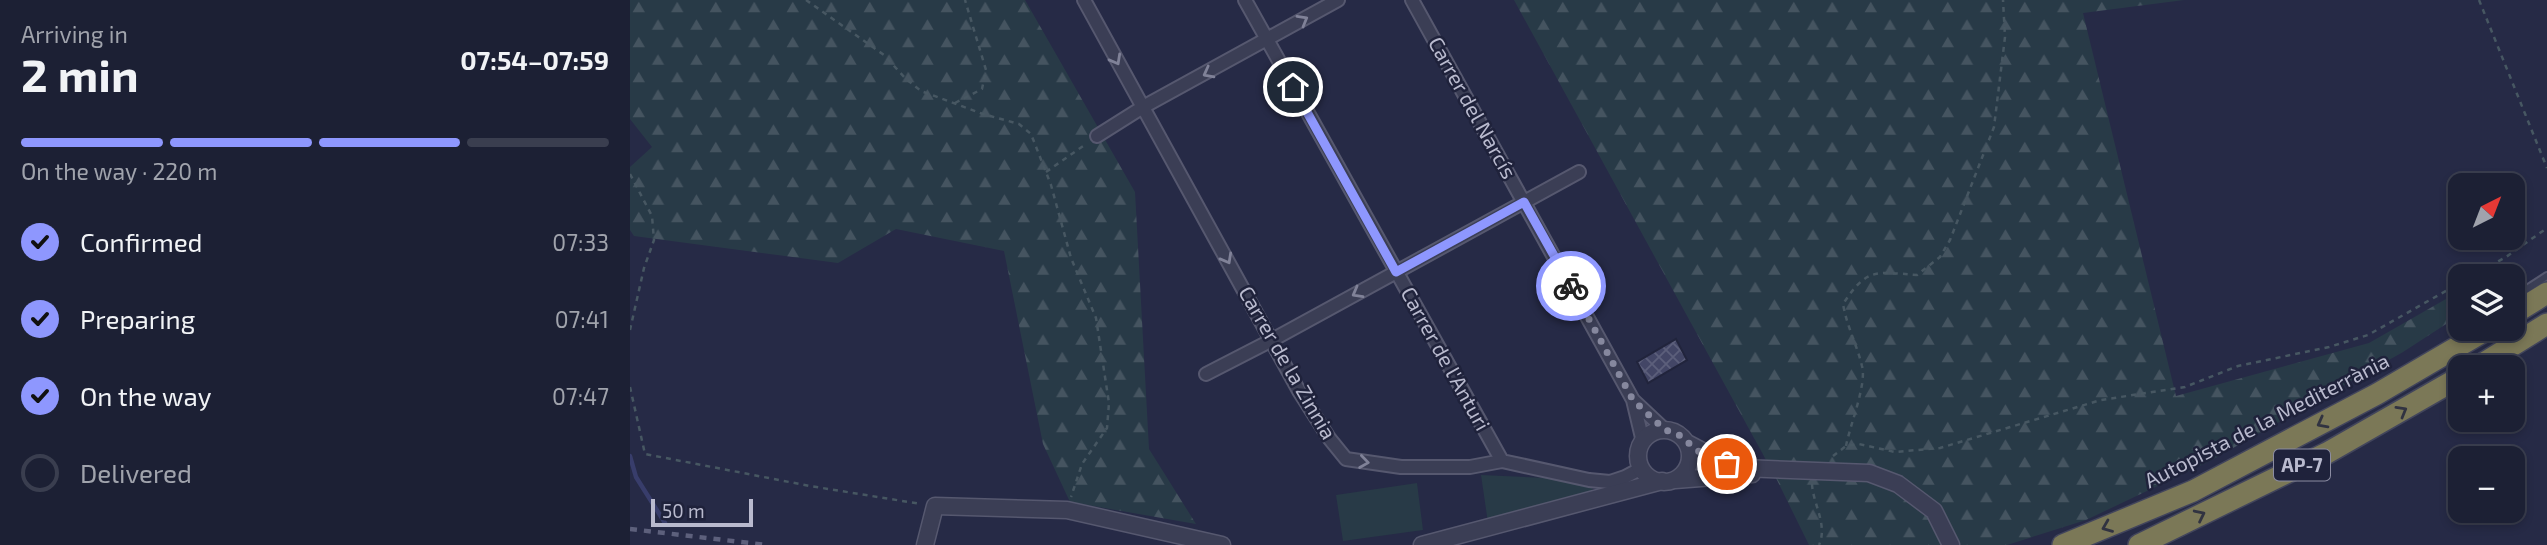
<!DOCTYPE html>
<html lang="en">
<head>
<meta charset="utf-8">
<style>
	body { margin:0; font-family:"Exo 2",sans-serif; background:#292d40; color:#f1f3f6; height:100vh; display:flex; flex-direction:column; font-size:26px; white-space:nowrap }
	* { box-sizing:border-box; margin:0 }
	p { font-size:23px; color:#a0a3ac }
	.icon { flex:none; width:38px; height:38px; fill:none; stroke:currentColor; stroke-width:2; stroke-linecap:round; stroke-linejoin:round }
	.map { position:relative; flex:1; overflow:hidden }
	.side { display:flex; flex-direction:column; background:#1c2034; width:630px }
	.side>* { flex:none }
	.needle { width:46px; rotate:42deg }
	.controls { position:absolute; left:1818px; top:173px; display:grid; gap:14px }
	.controls a { display:grid; place-items:center; width:77px; height:77px; border-radius:14px; background:#1c2034; box-shadow:0 4px 10px #0003,0 0 0 2px #3a3e4f; font-size:35px }
	.scale { position:absolute; left:21px; bottom:18px; width:102px; box-sizing:border-box; padding-left:7px; border:4px solid #b9bace; border-top:0; font-size:19px; line-height:24px; white-space:nowrap; color:#b9bace; -webkit-text-stroke:5px #1f223b; paint-order:stroke }
	.pin { position:absolute; display:grid; place-items:center; width:60px; height:60px; color:#fff; margin:-30px; border:4px solid #fff; border-radius:50%; box-shadow:0 2px 7px #0007 }
	.courier { position:absolute; display:grid; place-items:center; width:70px; height:70px; margin:-35px; border:5px solid #8e97fe; border-radius:50%; background:#fff; color:#222; box-shadow:0 2px 9px #0007 }
	.headline em { font-style:normal; font-weight:700 }
	.headline div { display:flex; flex-direction:column-reverse }
	.headline { display:flex; align-items:center; justify-content:space-between; height:119px; padding:0 21px }
	h1 { font-size:46px; font-weight:700; line-height:52px }
	.bar { display:grid; grid-template-columns:repeat(4,1fr); gap:10px 7px; align-content:center; height:84px; padding:0 21px }
	.bar i { height:9px; border-radius:5px; background:#3a3e4f }
	.bar .on { background:#8e97fe }
	.bar p { grid-column:span 4 }
	ol { padding:0 21px; list-style:none }
	li { display:flex; align-items:center; gap:21px; height:77px }
	li p { margin-inline-start:auto }
	li .icon { padding:7px; border-radius:50%; background:#8e97fe; color:#111; stroke-width:4 }
	li:last-child { color:#a0a3ac }
	li i { width:38px; height:38px; border:4px solid #3a3e4f; border-radius:50% }
	main { display:flex; flex:1; min-height:0 }
	.map>svg:first-child { display:block }
	.forest { fill:url(#forest-firs) }
	.green { fill:#283a47 }
	.lines { fill:none; stroke-linecap:round; stroke-linejoin:round }
	.stream { stroke:#383d6b; stroke-width:4.5 }
	.building { fill:url(#building-cross-hatch); stroke:#21243c; stroke-width:2 }
	.service-casing { stroke:#56586f; stroke-width:10 }
	.minor-casing { stroke:#56586f; stroke-width:16 }
	.tertiary-casing { stroke:#56586f; stroke-width:19 }
	.motorway-casing { stroke:#42455c; stroke-width:24 }
	.path { stroke:#475762; stroke-width:2.5; stroke-dasharray:5 5; stroke-linecap:butt }
	.service { stroke:#3b3e55; stroke-width:6 }
	.minor { stroke:#3b3e55; stroke-width:12 }
	.tertiary { stroke:#3b3e55; stroke-width:16 }
	.motorway { stroke:#7b7857; stroke-width:21 }
	.rail { stroke:#5d607c; stroke-width:4.5; stroke-dasharray:7 7; stroke-linecap:butt }
	.oneway { stroke:#808298 }
	.oneway2 { stroke:#313341 }
	.done { stroke:#86889e; stroke-width:7; stroke-dasharray:0 12.6 }
	.route { stroke:#8e97fe; stroke-width:9 }
	.labels { text-anchor:middle; stroke-width:5; stroke-linejoin:round; paint-order:stroke }
	.shield { fill:#1f223b; stroke:#8b8ca2; stroke-width:2 }
	.shield-label { font-size:19px; font-weight:bold; fill:#b9bace }
	.street-label { font-size:21px; fill:#b9bace; stroke:#1f223b }
</style>
</head>
<body>
<main>
<section class="side">
<div class="headline"><div><h1>2 min</h1><p>Arriving in</p></div><em>07:54–07:59</em></div>
<div class="bar"><i class="on"></i><i class="on"></i><i class="on"></i><i></i><p>On the way · 220 m</p></div>
<ol>
<li><svg class="icon" aria-label="check" viewBox="0 0 24 24"><path d="M5 12l5 5 9-10"/></svg>Confirmed<p>07:33</p></li>
<li><svg class="icon" aria-label="check" viewBox="0 0 24 24"><path d="M5 12l5 5 9-10"/></svg>Preparing<p>07:41</p></li>
<li><svg class="icon" aria-label="check" viewBox="0 0 24 24"><path d="M5 12l5 5 9-10"/></svg>On the way<p>07:47</p></li>
<li><i></i>Delivered</li>
</ol>
</section>
<div class="map">
<svg width="1917" height="545" viewBox="0 0 1917 545">
	<defs>
		<pattern id="forest-firs" width="22" height="20" patternUnits="userSpaceOnUse" patternTransform="scale(1.75)"><rect width="22" height="20" fill="#283a47"/><path d="M5 1l3.5 6h-7zM16 11l3.5 6h-7z" fill="#455460"/></pattern>
		<pattern id="building-cross-hatch" width="8" height="8" patternUnits="userSpaceOnUse" patternTransform="scale(1.75)"><rect width="8" height="8" fill="#434666"/><path d="M0 0l8 8M0 8l8-8" fill="none" stroke="#5c5f7b"/></pattern>
	</defs>
	<rect width="100%" height="100%" fill="#262a46"/>
	<!-- forest -->
	<path class="forest" d="M0,0H395L505,192L519,449L566,524L440,502L413,444L374,251L266,229L208,263L4,236L0,230V167L22,147L0,119Z
		M884,0H1554L1453,13L1546,396L1739,343L1830,291V315L1773,352L1580,461L1456,520L1377,545H1179L1147,480Z"/>
	<!-- green -->
	<path class="green" d="M851,475L964,480L960,502L858,523Z
		M787,483L793,530L713,541L706,495Z"/>
	<g class="lines">
		<!-- stream -->
		<path class="stream" d="M0,456L6,477L35,523"/>
	</g>
	<!-- building -->
	<path class="building" d="M1046,339L1057,360L1018,383L1007,362Z"/>
	<g class="lines">
		<defs>
			<path id="service" d="M1883,298L1917,276"/>
			<path id="minor" d="M454,0L669,391L699,438L716,459L771,467H840L872,461L959,480L980,482L995,477L1012,468
				M615,0L872,461
				M782,0L1003,400L1035,430
				M467,136L513,107L708,0
				M576,374L642,340L949,172
				M1003,400L1013,442"/>
			<path id="tertiary" d="M1008 456a26 26 0 1 1 52 0a26 26 0 1 1-52 0Z
				M1057,443L1097,464L1113,468L1239,473L1268,484L1304,511L1321,545
				M1045,480L1122,474
				M295,545L305,506L437,510L592,545
				M792,545L1032,481"/>
			<path id="motorway" d="M1883,314L1917,293
				M1846,368L1917,324
				M1433,545L1563,491L1747,394L1858,329
				M1509,545L1697,453L1830,377"/>
		</defs>
		<!-- service casing -->
		<use href="#service" class="service-casing"/>
		<!-- minor casing -->
		<use href="#minor" class="minor-casing"/>
		<!-- tertiary casing -->
		<use href="#tertiary" class="tertiary-casing"/>
		<!-- motorway casing -->
		<use href="#motorway" class="motorway-casing"/>
		<!-- path -->
		<path class="path" d="M176,0L254,55L276,79L291,91L353,114L389,124L401,134L421,185L441,258L466,318L479,403L477,428L452,464L441,497
			M1849,0L1917,168
			M325,103L352,89L356,70L335,0
			M416,172L456,144
			M0,174L22,216L24,240L14,268L0,330
			M1842,276L1876,257L1917,228
			M0,387L15,454L180,486L291,504
			M1216,446C1220,425 1237,384 1232,366C1227,345 1217,327 1213,304C1237,267 1246,272 1287,275L1310,257L1320,240L1364,127L1375,37L1373,0
			M1203,456L1216,446L1229,444L1265,452L1310,448L1471,400L1555,387L1608,366L1699,347L1738,335L1830,283
			M1182,484C1183,504 1198,525 1189,545"/>
		<!-- service -->
		<use href="#service" class="service"/>
		<!-- minor -->
		<use href="#minor" class="minor"/>
		<!-- tertiary -->
		<use href="#tertiary" class="tertiary"/>
		<!-- motorway -->
		<use href="#motorway" class="motorway"/>
		<!-- rail -->
		<path class="rail" d="M0,529L137,545"/>
	</g>
	<!-- one-way arrows -->
	<defs><path id="oneway-chevron" d="M-2-3.5L2.5 0L-2 3.5" fill="none" stroke-width="1.6" stroke-linecap="round" stroke-linejoin="round" transform="scale(1.75)"/></defs>
	<g class="oneway">
		<use href="#oneway-chevron" transform="translate(673 20) rotate(-30)"/>
		<use href="#oneway-chevron" transform="translate(486 60) rotate(61)"/>
		<use href="#oneway-chevron" transform="translate(578 73) rotate(152)"/>
		<use href="#oneway-chevron" transform="translate(597 259) rotate(61)"/>
		<use href="#oneway-chevron" transform="translate(727 293) rotate(151)"/>
		<use href="#oneway-chevron" transform="translate(734 462) rotate(8)"/>
	</g>
	<g class="oneway2">
		<use href="#oneway-chevron" transform="translate(1772 411) rotate(-30)"/>
		<use href="#oneway-chevron" transform="translate(1692 423) rotate(152)"/>
		<use href="#oneway-chevron" transform="translate(1570 515) rotate(-26)"/>
		<use href="#oneway-chevron" transform="translate(1477 527) rotate(158)"/>
	</g>
	<g class="lines">
		<!-- done -->
		<path class="done" d="M941,286L1003,400L1035,430L1048,434L1068,451L1097,464"/>
		<!-- route -->
		<path class="route" d="M663,87L766,272L894,202L941,286"/>
	</g>
	<g class="labels">
		<!-- shield labels -->
		<rect class="shield" x="1644" y="449.5" width="56" height="31" rx="5"/>
		<g class="shield-label">
			<text x="1672" y="472">AP-7</text>
		</g>
		<!-- street labels -->
		<g class="street-label">
			<text transform="translate(842 108) rotate(61)" y="7">Carrer del Narcís</text>
			<text transform="translate(815 359) rotate(61)" y="7">Carrer de l'Anturi</text>
			<text transform="translate(657 363) rotate(60)" y="7">Carrer de la Zinnia</text>
			<text transform="translate(1637 421) rotate(-27)" y="7">Autopista de la Mediterrània</text>
		</g>
	</g>
</svg>
<div class="controls">
<a><svg class="needle" viewBox="-14 -14 28 28"><path d="M0-13l5 13h-10z" fill="#e53935"/><path d="M0 13l5-13h-10z" fill="#a0a3ac"/></svg></a>
<a><svg class="icon" aria-label="layers" viewBox="0 0 24 24"><path d="M12 4l9 5-9 5-9-5zM3 14l9 5 9-5"/></svg></a>
<a>+</a>
<a>−</a>
</div>
<div class="scale">50 m</div>
<div class="pin" style="left:1097px;top:464px;background:#ea580c"><svg class="icon" aria-label="bag" viewBox="0 0 24 24"><path d="M5 8h14l-1 12H6zM9 8a3 3 0 0 1 6 0"/></svg></div>
<div class="pin" style="left:663px;top:87px;background:#1f2937"><svg class="icon" aria-label="home" viewBox="0 0 24 24"><path d="M3 11l9-7 9 7M6 9v11h12V9"/></svg></div>
<div class="courier" style="left:941px;top:286px"><svg class="icon" aria-label="bike" viewBox="0 0 24 24"><circle cx="6" cy="16" r="4"/><circle cx="18" cy="16" r="4"/><path d="M6 16l4-8h5l3 8M10 8l3 8H6M13 5h3"/></svg></div>
</div>
</main>
</body>
</html>
